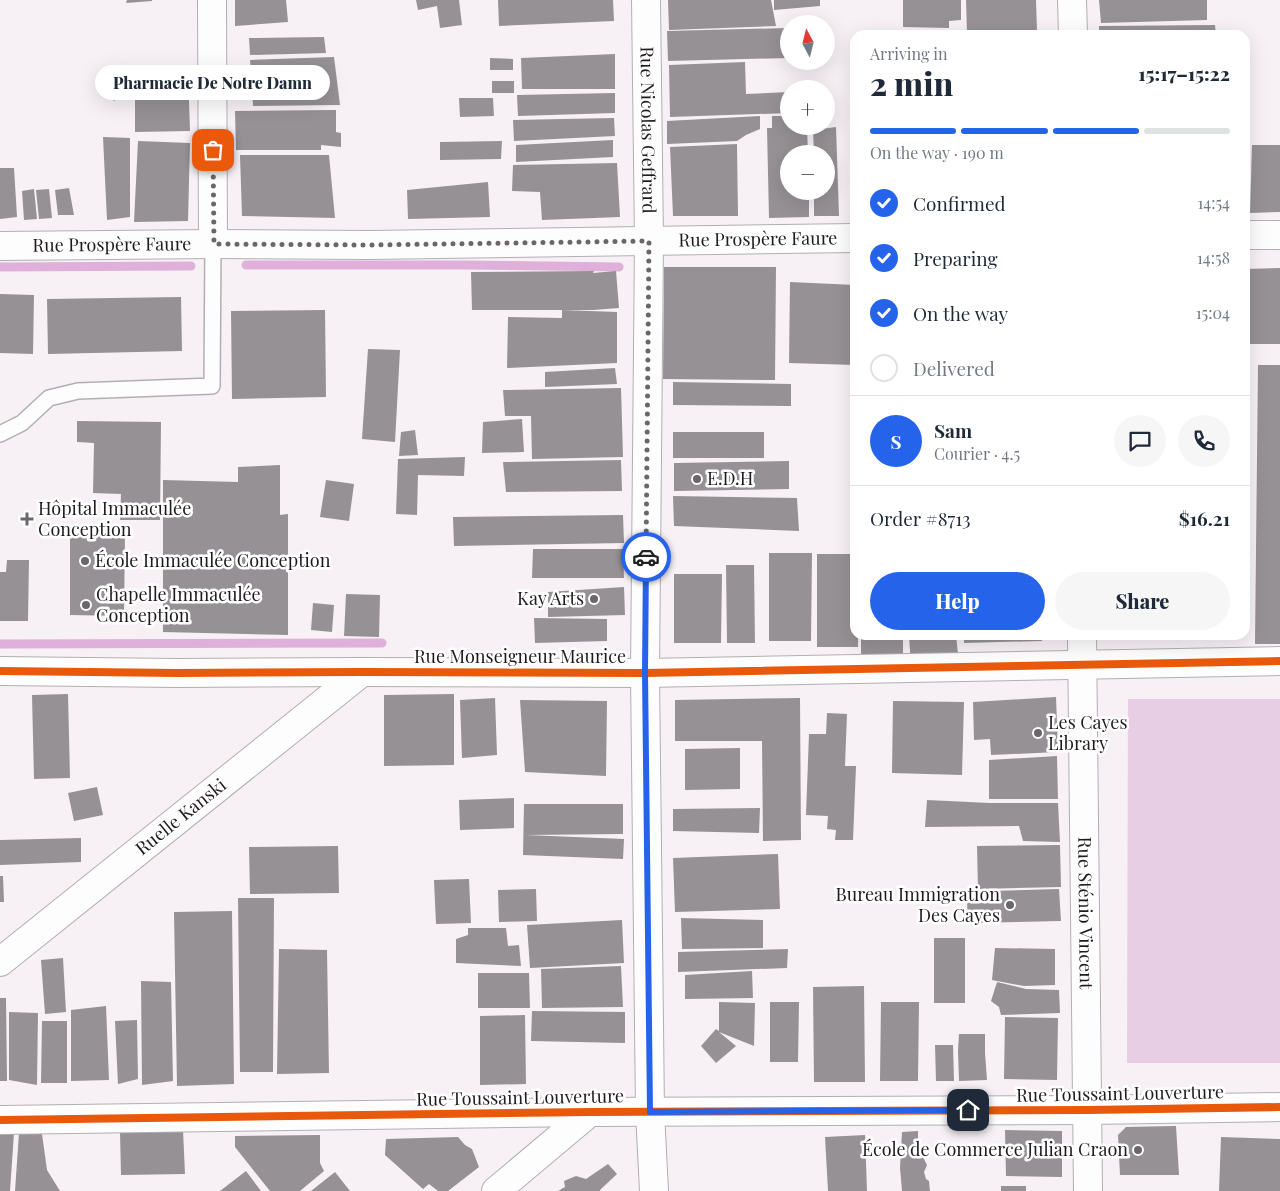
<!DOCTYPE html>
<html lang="en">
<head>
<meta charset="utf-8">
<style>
	body { margin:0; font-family:"Playfair Display",serif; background:#f6f6f7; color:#1f2937; height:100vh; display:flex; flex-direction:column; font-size:19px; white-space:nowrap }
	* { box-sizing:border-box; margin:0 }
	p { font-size:16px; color:#747a83 }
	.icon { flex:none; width:28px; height:28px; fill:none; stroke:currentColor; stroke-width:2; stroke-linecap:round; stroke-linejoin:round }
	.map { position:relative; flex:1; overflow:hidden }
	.side { position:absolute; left:850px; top:30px; width:400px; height:610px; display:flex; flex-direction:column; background:#fff; border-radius:15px; box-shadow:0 5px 20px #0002 }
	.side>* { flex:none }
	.needle { width:32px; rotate:353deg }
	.controls { position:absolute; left:780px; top:15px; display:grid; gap:10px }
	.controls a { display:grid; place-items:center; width:55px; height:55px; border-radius:50%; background:#fff; box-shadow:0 5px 20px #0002; font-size:25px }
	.pin { position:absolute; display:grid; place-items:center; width:42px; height:42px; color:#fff; margin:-21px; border-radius:10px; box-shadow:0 2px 8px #0006 }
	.courier { position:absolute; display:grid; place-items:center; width:50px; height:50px; margin:-25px; border:4px solid #2563eb; border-radius:50%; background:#fff; color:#222; box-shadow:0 1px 6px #0007 }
	.bubble { position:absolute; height:35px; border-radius:18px; background:#fff; box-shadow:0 5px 20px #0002; font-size:16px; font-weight:800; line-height:35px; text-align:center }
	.overview em { font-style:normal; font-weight:800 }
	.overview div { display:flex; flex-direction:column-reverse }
	.overview { display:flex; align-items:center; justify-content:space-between; height:85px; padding:0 20px }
	h1 { font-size:32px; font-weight:800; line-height:38px }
	.bar { display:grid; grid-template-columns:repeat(4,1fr); gap:8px 5px; align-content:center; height:60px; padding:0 20px }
	.bar i { height:6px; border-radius:4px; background:#e0e1e3 }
	.bar .on { background:#2563eb }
	.bar p { grid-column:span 4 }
	.line { display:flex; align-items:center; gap:12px; padding:0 20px; border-top:1px solid #e0e1e3 }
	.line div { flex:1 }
	.round { display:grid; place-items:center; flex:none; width:52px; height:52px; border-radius:26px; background:#f6f6f7 }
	ol { padding:0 20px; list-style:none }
	li { display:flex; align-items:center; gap:15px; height:55px }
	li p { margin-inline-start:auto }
	li .icon { padding:5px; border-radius:50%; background:#2563eb; color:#fff; stroke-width:4 }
	li:last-child { color:#747a83 }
	li i { width:28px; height:28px; border:2px solid #e0e1e3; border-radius:50% }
	.button { display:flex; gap:10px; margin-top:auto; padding:10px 20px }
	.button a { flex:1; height:58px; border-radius:30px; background:#2563eb; color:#fff; font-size:20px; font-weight:800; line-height:58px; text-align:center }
	.button a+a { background:#f6f6f7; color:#1f2937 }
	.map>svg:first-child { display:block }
	.green { fill:#e8cee5 }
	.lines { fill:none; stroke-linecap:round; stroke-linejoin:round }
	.stream { stroke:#deb0da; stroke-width:9 }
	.building { fill:#959195 }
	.lane-casing { stroke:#b3aeb2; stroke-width:18 }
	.street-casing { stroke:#b3aeb2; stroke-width:30 }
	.lane { stroke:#fefdfe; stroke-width:15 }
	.street { stroke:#fefdfe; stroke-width:28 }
	.cycleway-casing { stroke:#fff; stroke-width:11 }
	.cycleway { stroke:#e8590c; stroke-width:8 }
	.done { stroke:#6b666a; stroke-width:5; stroke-dasharray:0 9 }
	.route { stroke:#2563eb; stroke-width:6 }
	.poi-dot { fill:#6b666a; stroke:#fff; stroke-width:2 }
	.labels { text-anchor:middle; stroke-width:5; stroke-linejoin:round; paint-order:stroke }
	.street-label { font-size:18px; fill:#1f1b1f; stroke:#fff }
	.poi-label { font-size:18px; fill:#1f1b1f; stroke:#fff; text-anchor:start }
</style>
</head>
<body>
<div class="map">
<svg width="1280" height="1191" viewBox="0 0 1280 1191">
	<rect width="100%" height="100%" fill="#f7f1f6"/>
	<!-- green -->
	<path class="green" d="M1128,699H1280V1063H1127Z"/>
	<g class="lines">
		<!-- stream -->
		<path class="stream" d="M246,265H463L619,267
			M0,267L191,266
			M0,644L382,643"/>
	</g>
	<!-- building -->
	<path class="building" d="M127,0H152V1L126,3Z
		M235,0H286L288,22L235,26Z
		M416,0H459L462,25L440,28L437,6L418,10Z
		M498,0H613L614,21L499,26Z
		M668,0H771L776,26L669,30Z
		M774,0H820V6L774,10Z
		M903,0H961V20L949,21V28L903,27Z
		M966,0H1036L1037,32L967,33Z
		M1099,0H1207V20L1101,23Z
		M1215,25L1216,35H1099V26Z
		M787,28L788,58L668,61L667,31Z
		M324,37L326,53L250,55L249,38Z
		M615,54V89H522L521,58Z
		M334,57L340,105L253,106L250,60Z
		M490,58L513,59V70H490Z
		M745,62L746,94L789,92V113L670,117L669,65Z
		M182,70H188L190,131L135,132V95Z
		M120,76L130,90L114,101L104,88Z
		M492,81H514V93H492Z
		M615,93V113L518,116L517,95Z
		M459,98H493L494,116L460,117Z
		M336,110V132L341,133V147L321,145V150H236L235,111Z
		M760,116V129L746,135L737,141L667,144V121Z
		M772,116H789V126H807L808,154H789V191H809V217L769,218L767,128H772Z
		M614,118L615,136L514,141L513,120Z
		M836,127L839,216H814V191H826V154H814L813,130Z
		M103,137L130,138V217L107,220Z
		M613,140V157L516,162V145Z
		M138,141L190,143L188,221L134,222Z
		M502,141L501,159L440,160V142Z
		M737,144L738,216H673L670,147Z
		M1252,145H1280V212L1250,213Z
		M240,155H329L335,218L242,216Z
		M617,163L620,217L542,220L540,192L512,191L513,165Z
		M0,168H14L17,217L0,219Z
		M488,182L490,217L408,219L407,190Z
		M69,188L74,215H58L55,190Z
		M34,189L37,219L24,220L22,191Z
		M49,189L52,218L39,219L36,190Z
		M664,267H776L775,380L663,379Z
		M1280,268V344H1245V269Z
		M594,271L593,273L616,271L619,308L593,310H472L471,272Z
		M790,282L855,285V365L789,363Z
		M0,294L34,295L33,354L0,353Z
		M181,297L182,351L48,354L47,299Z
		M325,310L326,397L232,399L231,311Z
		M562,310L617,312V363L507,368L508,317L562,318Z
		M368,349L400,350L395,442L362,439Z
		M1258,365H1280V644H1255Z
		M615,368L617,384L545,387V372Z
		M673,382L791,384V406L673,405Z
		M621,388L623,457L532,459L531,416H505L503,390Z
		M522,419L524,452L482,453L483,422Z
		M77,421L161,422L160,520H120L121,494L93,493L94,443L77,442Z
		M415,430L418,455L399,456L401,432Z
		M673,432H764V458H673Z
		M465,457L464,476L418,475L417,515L396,514L398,459Z
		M621,460L622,491L506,492L503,462Z
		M789,461V489L674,491V463Z
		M280,465V515L288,514V635L163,632V480L238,482V467Z
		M326,480L354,484L349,521L320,517Z
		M673,496L797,498L799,531L674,526Z
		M623,515L624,543L454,546L453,517Z
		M125,532L124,616L70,615V534Z
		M533,549H623L624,578H532Z
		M769,553H812L811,641H769Z
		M817,554H855V635H858V647H817Z
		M7,560H29L28,621H0V572H6Z
		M726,565H754L755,643H727Z
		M674,574H722L721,643H674Z
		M624,587L625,615L548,617V592Z
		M346,594L380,595L379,637L344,636Z
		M313,603L334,605L332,632L311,630Z
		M534,618L607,619V641L535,643Z
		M861,635H903V658H861Z
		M909,635H956L959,663L911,667Z
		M964,635H1042V641L964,643Z
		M68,694L70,778L34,779L32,695Z
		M454,694V765L384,766V695Z
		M1056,697L1058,752L991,755L990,739L974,740L973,702Z
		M495,698L497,755L462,758L460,700Z
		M800,698L801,840L763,841L762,741H675V700Z
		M520,700L607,701L606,776L525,772Z
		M893,701L964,702L962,775L892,773Z
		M827,713L847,714L845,766H856L853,840H835L836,830L827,829L828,816L806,815L809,734H826Z
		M740,748V789L685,790V749Z
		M1057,756L1058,799H989V760Z
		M97,787L103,815L74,821L68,793Z
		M514,798V828L460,830L459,800Z
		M927,800L990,803H1058L1060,842L1023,841L1019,826L925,827Z
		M524,804H623V834L526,835L624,839L623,859L523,855Z
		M760,808L759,833L673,831V809Z
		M81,838V862L0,865V840Z
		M1060,845L1061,887L978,889L977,846Z
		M338,846L339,893L250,894L249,847Z
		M778,854L780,909L675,912L673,858Z
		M0,876H3L4,902H0Z
		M469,879L471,923L436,924L434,880Z
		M536,889L537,921L499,922L498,890Z
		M1059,889L1061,921L968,923L967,901L990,898V891Z
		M238,898H274L273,1072H240Z
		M232,911L234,1084L177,1086L174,912Z
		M681,918L763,920V948L682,949Z
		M622,920L624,963L530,968L527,925Z
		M468,928H506L508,946L519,945L521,966L456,963V939L468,935Z
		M934,938H965V1003H934Z
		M995,948L1055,949V985L1024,986L992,980Z
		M279,949L327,950L329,1073L277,1074Z
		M788,949L787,968L678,972V952Z
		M63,958L66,1012L45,1014L41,960Z
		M621,966L623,1007L542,1008L541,969Z
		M752,971L753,998L685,999V975Z
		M478,973H529L530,1008H478Z
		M141,981L171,982L173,1081L142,1085Z
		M997,982L1026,989L1059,990L1060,1013L1001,1015L999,1007L991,1001Z
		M864,986L865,1082H814L813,987Z
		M0,998H6L7,1081H0Z
		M719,1002L755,1003L754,1046L719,1032L736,1046L716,1063L701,1046L716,1029L719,1031Z
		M770,1002H799L798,1062H770Z
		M881,1002H919L918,1081H880Z
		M106,1006L109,1080L71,1081V1010Z
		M532,1011L625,1012V1043L531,1041Z
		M9,1012L38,1013L37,1085L9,1080Z
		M525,1015L526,1084L480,1085V1016Z
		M1005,1017L1058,1018L1057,1080L1004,1079Z
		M137,1020L138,1079L118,1084L115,1021Z
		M42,1021H67V1083H41Z
		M959,1034H985V1053L987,1080L959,1081L958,1051Z
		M935,1045H953L954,1081H936Z
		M1176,1126L1179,1175H1120L1118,1135L1126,1127Z
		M183,1130L185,1174L121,1175L120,1132Z
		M1005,1130L1062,1131V1177L1006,1176Z
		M918,1131V1147L927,1165L924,1172L926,1179L929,1181L930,1191H902L900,1168L902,1132Z
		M0,1132L14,1133L10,1191H0Z
		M19,1133L42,1134L47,1170L60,1191H15Z
		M320,1135V1163L324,1171L300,1191H270L235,1147V1136Z
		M865,1135L867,1191H828L825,1137Z
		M458,1137L465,1145L472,1149L479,1167L448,1191H438L429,1184L423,1189L385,1155L386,1139Z
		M1221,1137L1280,1139V1191H1219Z
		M608,1164L617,1174L600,1190V1191H558L565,1187L564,1181L576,1176L586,1179Z
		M246,1171L261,1191H220Z
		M335,1172L350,1191H311Z
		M1001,1186H1026V1191H1001Z"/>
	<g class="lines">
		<defs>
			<path id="lane" d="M0,434L22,423L49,398L78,391L212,386L213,244"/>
			<g id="street">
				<path d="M212,0L213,244"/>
				<path id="s1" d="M646,0L649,241L645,673L650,1112L654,1191"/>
				<path d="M1072,0L1073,35"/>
				<path d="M1245,235H1280"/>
				<path id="s2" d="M0,246L213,244L370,245L855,238"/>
				<path id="s3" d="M1082,635L1088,1191"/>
				<path d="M0,671L177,673L362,672L645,673L1280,661"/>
				<path id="s4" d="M0,962L362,672"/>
				<path d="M0,1120L590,1112L1088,1110L1280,1107"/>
				<path d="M496,1191L590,1112"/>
			</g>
		</defs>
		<!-- lane casing -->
		<use href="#lane" class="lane-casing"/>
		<!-- street casing -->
		<use href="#street" class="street-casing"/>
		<!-- lane -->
		<use href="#lane" class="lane"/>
		<!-- street -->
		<use href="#street" class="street"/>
		<defs>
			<path id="cycleway" d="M0,671L177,673L362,672L645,673L1280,661
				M0,1120L590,1112L1088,1110L1280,1107"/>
		</defs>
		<!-- cycleway casing -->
		<use href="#cycleway" class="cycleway-casing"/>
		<!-- cycleway -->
		<use href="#cycleway" class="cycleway"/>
	</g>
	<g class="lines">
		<!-- done -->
		<path class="done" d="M213,150L214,244L370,245L649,241L646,557"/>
		<!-- route -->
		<path class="route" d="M646,557L645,672L650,1112L968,1110"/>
	</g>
	<!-- markers -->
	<g class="poi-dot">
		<circle cx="697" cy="479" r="5"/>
		<path d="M24.5 511.5h5v5h5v5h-5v5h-5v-5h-5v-5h5z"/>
		<circle cx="85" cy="561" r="5"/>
		<circle cx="594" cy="599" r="5"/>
		<circle cx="86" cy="605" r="5"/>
		<circle cx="1038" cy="733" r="5"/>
		<circle cx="1010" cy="905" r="5"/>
		<circle cx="1138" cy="1150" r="5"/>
	</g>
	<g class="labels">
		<!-- street labels -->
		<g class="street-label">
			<text dy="6" stroke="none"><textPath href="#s1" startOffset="130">Rue Nicolas Geffrard</textPath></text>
			<text dy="6" stroke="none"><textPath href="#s2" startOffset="758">Rue Prospère Faure</textPath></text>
			<text dy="6" stroke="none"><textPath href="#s2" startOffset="112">Rue Prospère Faure</textPath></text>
			<text x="520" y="663">Rue Monseigneur Maurice</text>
			<text dy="6" stroke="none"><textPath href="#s4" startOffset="232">Ruelle Kanski</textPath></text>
			<text dy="6" stroke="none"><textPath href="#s3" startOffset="278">Rue Sténio Vincent</textPath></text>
			<text transform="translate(1120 1094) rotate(-1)" y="6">Rue Toussaint Louverture</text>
			<text transform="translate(520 1098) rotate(-1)" y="6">Rue Toussaint Louverture</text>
		</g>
		<!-- poi labels -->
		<g class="poi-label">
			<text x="707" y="485">E.D.H</text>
			<text x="38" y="515">Hôpital Immaculée<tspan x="38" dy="21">Conception</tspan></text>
			<text x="95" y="567">École Immaculée Conception</text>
			<text x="96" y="601">Chapelle Immaculée<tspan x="96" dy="21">Conception</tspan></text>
			<text x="584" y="605" text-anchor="end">Kay Arts</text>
			<text x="1048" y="729">Les Cayes<tspan x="1048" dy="21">Library</tspan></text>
			<text x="1000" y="901" text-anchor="end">Bureau Immigration<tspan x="1000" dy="21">Des Cayes</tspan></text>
			<text x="1128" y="1156" text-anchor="end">École de Commerce Julian Craon</text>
		</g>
	</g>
</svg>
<div class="controls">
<a><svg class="needle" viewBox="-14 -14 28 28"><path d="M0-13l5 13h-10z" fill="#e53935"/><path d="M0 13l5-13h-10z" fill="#747a83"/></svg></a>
<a>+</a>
<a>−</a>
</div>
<div class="pin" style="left:213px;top:150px;background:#ea580c"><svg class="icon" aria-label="bag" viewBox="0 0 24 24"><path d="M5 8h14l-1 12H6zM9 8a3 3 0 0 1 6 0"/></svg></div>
<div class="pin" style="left:968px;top:1110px;background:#1f2937"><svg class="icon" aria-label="home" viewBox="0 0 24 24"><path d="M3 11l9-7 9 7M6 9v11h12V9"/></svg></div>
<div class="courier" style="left:646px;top:557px"><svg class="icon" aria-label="car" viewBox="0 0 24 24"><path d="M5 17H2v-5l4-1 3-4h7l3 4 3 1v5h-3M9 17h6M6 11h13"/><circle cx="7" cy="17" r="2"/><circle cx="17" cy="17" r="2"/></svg></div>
<div class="bubble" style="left:95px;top:65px;width:235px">Pharmacie De Notre Damn</div>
<section class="side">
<div class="overview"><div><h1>2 min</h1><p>Arriving in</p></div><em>15:17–15:22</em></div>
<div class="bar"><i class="on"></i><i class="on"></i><i class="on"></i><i></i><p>On the way · 190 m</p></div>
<ol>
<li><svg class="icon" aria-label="check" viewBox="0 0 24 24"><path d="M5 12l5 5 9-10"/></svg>Confirmed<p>14:54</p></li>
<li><svg class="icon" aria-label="check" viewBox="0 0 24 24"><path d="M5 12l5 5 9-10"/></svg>Preparing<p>14:58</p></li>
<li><svg class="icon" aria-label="check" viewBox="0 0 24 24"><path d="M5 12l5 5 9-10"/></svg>On the way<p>15:04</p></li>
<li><i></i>Delivered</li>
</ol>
<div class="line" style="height:90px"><b class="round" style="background:#2563eb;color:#fff">S</b><div><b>Sam</b><p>Courier · 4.5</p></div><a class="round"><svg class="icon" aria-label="chat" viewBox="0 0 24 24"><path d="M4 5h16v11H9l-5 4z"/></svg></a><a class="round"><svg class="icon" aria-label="phone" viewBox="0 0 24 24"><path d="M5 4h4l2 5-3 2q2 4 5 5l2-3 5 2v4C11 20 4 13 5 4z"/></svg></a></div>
<div class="line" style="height:65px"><div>Order #8713</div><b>$16.21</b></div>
<div class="button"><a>Help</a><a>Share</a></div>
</section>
</div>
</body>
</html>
